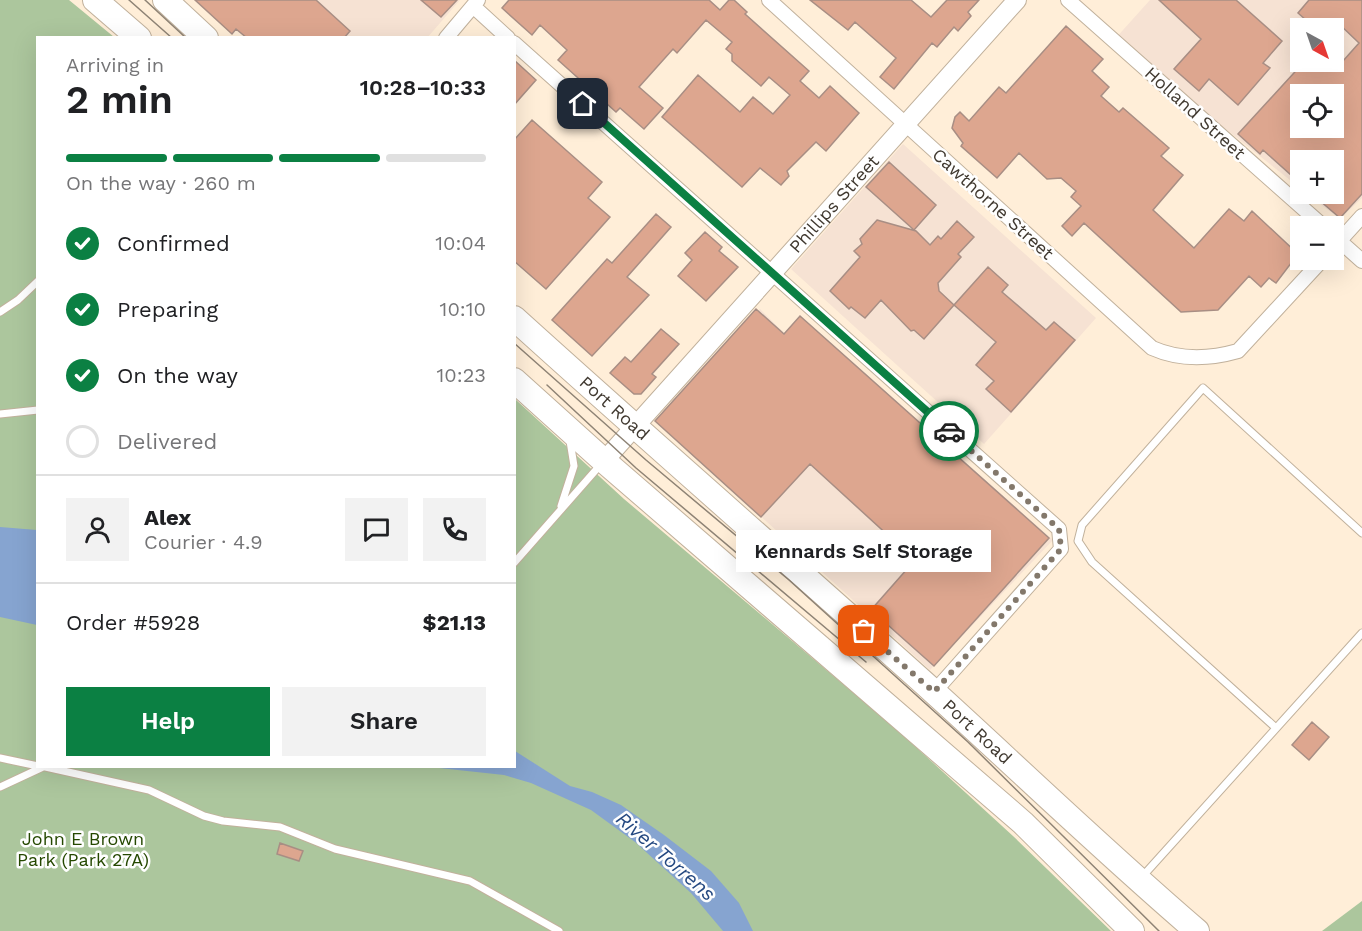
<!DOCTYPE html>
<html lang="en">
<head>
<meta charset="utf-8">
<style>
	body { margin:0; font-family:"Work Sans",sans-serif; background:#f2f2f2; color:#202124; height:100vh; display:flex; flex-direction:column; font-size:22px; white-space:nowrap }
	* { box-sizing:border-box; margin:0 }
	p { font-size:20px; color:#757577 }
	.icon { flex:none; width:33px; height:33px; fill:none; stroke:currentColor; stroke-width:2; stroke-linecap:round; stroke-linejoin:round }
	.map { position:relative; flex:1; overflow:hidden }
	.panel { position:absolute; left:36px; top:36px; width:480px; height:732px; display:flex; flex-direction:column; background:#fff; border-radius:0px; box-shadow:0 6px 24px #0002 }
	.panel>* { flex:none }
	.needle { width:39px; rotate:140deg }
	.fabs { position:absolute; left:1290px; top:18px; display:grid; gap:12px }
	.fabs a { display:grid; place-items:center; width:54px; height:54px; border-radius:0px; background:#fff; box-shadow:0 6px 24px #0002; font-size:30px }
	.pin { position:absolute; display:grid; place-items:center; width:51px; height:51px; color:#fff; margin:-26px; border-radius:12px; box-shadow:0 3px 9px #0006 }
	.courier { position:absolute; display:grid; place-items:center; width:60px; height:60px; margin:-30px; border:4px solid #0b8043; border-radius:50%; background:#fff; color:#222; box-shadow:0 2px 8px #0007 }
	.bubble { position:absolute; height:42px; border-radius:0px; background:#fff; box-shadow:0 6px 24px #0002; font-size:20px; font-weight:600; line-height:42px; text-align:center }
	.overview em { font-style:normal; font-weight:600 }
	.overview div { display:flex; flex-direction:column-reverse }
	.overview { display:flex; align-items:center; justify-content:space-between; height:102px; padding:0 30px }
	h1 { font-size:39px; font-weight:600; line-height:45px }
	.bar { display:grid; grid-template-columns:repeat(4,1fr); gap:9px 6px; align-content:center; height:72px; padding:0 30px }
	.bar i { height:8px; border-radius:4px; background:#e0e0e0 }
	.bar .active { background:#0b8043 }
	.bar p { grid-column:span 4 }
	.line { display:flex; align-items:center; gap:15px; padding:0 30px; border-top:2px solid #e0e0e0 }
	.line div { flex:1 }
	.round { display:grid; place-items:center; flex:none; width:63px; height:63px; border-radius:0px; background:#f2f2f2 }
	ol { padding:0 30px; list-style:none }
	li { display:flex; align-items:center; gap:18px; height:66px }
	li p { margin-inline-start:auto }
	li .icon { padding:6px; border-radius:50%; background:#0b8043; color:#fff; stroke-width:4 }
	li:last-child { color:#757577 }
	li i { width:33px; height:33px; border:3px solid #e0e0e0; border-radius:50% }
	.action { display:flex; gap:12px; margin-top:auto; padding:12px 30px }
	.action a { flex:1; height:69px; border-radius:0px; background:#0b8043; color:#fff; font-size:24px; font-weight:600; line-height:69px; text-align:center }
	.action a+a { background:#f2f2f2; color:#202124 }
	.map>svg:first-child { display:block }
	.industrial { fill:#f6e2d3; fill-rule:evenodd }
	.green { fill:#acc69d }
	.water { fill:#86a4d0 }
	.building { fill:#dda68f; stroke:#a88e84; stroke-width:1.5; fill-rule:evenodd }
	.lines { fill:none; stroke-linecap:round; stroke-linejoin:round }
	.service-casing { stroke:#c1b19c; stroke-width:9 }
	.minor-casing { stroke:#c1b19c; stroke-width:16 }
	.tertiary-casing { stroke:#c1b19c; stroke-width:20 }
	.trunk-casing { stroke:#c1b19c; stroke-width:26 }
	.service { stroke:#fff; stroke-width:7 }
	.minor { stroke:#fff; stroke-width:14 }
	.tertiary { stroke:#fff; stroke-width:18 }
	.trunk { stroke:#fff; stroke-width:24 }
	.tram { stroke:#8e8375; stroke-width:1.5 }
	.done { stroke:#83786b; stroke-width:6; stroke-dasharray:0 10.8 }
	.route { stroke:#0b8043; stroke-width:8 }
	.labels { text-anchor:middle; stroke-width:5; stroke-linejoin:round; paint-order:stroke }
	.street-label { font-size:18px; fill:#403930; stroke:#fefefe }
	.park-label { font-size:18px; fill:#254800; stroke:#fefefe }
	.water-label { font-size:20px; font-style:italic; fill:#244880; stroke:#fefefe }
</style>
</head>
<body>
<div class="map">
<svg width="1362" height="931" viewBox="0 0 1362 931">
	<rect width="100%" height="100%" fill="#ffeed8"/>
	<!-- industrial -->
	<path class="industrial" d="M203,0H460L427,38L246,37Z
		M1150,0H1362V198L1340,219L1307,194H1334V160H1300V188L1114,40ZM1300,28H1334V62H1300ZM1300,94H1334V128H1300Z
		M903,144L1096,318L984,444L791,269Z
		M760,309L784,333L800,316L1053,540L930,670L668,432L666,411Z"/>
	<!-- green -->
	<path class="green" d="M0,0H69L114,37L38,38V766H514L515,399L624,499L895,728L1013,836L1111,931H0Z
		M1362,901V931H1322Z"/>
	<!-- water -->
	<path class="water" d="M0,527L37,530V625L0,617Z
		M515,751L570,786L592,792L621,805L664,835L711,871L739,903L753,931H723L691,893L635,842L591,810L531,783L504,775L430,767L514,766Z"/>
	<!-- building -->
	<path class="building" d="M195,0H316L350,31L344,38H247L236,29L232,34Z
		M421,0H457L441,17Z
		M509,0H709L720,10L729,0H734L747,12L745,14L809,71L800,81L819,98L830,86L859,113L826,151L816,142L787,171L789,176L781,185L760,168L742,187L662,117L698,75L740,112L753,97L773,114L790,95L769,77L761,86L732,61V54L726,49L732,42L706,20L677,53L673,49L639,87L663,108L644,129L620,108L616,112L558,60L567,50L540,25L532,35L502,8Z
		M810,0H911L931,17L947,0H979L968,12L971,16L958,31L954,27L937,47L932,43L894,89L880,77L896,58L855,22L848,30Z
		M1159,0H1236L1282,41L1263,63L1270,68L1238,105L1209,79L1199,91L1174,69L1201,39Z
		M1309,0H1362V194L1340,218L1312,194H1334V160H1300V183L1263,150L1260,154L1238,134L1304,62H1326L1335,70L1359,43L1336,21L1330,28H1315L1298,13ZM1300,94H1334V128H1300Z
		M1066,26L1103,59L1092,71L1109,87L1101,96L1119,112L1123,108L1169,148L1161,156L1183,175L1153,210L1194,248L1229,209L1244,221L1252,211L1298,254L1276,283L1269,278L1261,287L1249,276L1218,310L1181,312L1084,223L1072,236L1062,226L1081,206L1071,197L1076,191L1061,178L1047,179L1019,153L997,178L961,146L963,143L952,128L955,117L960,112L969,121L999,87L1006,93Z
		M514,60L536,80L514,105Z
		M532,120L602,182L588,198L610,217L546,289L514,261V140Z
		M889,162L936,205L914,230L866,187Z
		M656,214L671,227L627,277L649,295L592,356L552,320L607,259L612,263Z
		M877,220L916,231L930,245L938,236L941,239L957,221L974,237L958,254L961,257L938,283L939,291L954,305L924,339L914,330L911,331L881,300L865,318L851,307L849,309L830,291L860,257L854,251L862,244L860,239Z
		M705,232L722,247L719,251L738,267L706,301L678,276L692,260L685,253Z
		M988,267L1008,285L1002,292L1046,330L1054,322L1075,340L1011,412L986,389L994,381L976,365L996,342L954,305Z
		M756,309L784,334L800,316L1049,538L934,666L871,610L915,560L810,464L761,517L655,421Z
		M661,329L679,344L652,374L656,377L641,394H634L610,373L625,357L631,362Z
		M1312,722L1329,737L1309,760L1292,745Z
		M280,843L303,851L299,861L277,854Z"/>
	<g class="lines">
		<defs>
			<path id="service" d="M0,312L18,300L38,281
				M0,414L38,410
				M561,506L574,466L570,441
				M514,563L602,463
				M1276,728L1092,562L1078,541L1082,525L1203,388L1362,533
				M0,758L38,766
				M41,766L149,790L204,816L223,821L280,827L335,849L470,881L559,931
				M0,787L43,767
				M1141,878L1362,633"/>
			<path id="minor" d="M769,0L1152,348C1179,360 1210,359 1238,351L1322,260
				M1068,0L1323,226
				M473,6L508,38
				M446,38L478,0
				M514,43L1059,529L1061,549L934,692
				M1334,236L1362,261
				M1334,247L1362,216"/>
			<g id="tertiary">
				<path id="s1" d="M604,461L1017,0"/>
			</g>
			<g id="trunk">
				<path d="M95,0L139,38"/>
				<path d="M165,0L206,38"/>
				<path id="s2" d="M514,318C653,444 795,567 934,692C1022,772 1107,854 1197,931"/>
				<path d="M514,380L604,461L1023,823L1132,931"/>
			</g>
		</defs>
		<!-- service casing -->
		<use href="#service" class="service-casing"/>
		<!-- minor casing -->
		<use href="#minor" class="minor-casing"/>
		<!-- tertiary casing -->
		<use href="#tertiary" class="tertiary-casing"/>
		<!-- trunk casing -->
		<use href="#trunk" class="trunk-casing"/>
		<!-- service -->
		<use href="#service" class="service"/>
		<!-- minor -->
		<use href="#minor" class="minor"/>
		<!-- tertiary -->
		<use href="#tertiary" class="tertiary"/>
		<!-- trunk -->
		<use href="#trunk" class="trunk"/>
		<!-- tram -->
		<path class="tram" d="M129,0L172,38
			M145,0L186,38
			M514,343L646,460L789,580L968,742L1159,931
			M547,385L636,468L866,662"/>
	</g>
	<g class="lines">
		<!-- done -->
		<path class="done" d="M864,631L934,692L1061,549L1059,529L949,431"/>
		<!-- route -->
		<path class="route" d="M583,104L949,431"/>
	</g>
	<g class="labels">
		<!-- street labels -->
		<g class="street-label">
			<text transform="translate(1195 113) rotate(42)" y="6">Holland Street</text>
			<text dy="6" stroke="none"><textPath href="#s1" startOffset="345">Phillips Street</textPath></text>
			<text transform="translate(993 204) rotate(42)" y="6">Cawthorne Street</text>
			<text dy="6" stroke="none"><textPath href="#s2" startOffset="135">Port Road</textPath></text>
			<text dy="6" stroke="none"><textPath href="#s2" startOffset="621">Port Road</textPath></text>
		</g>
		<!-- park labels -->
		<g class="park-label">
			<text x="83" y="845">John E Brown<tspan x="83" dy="21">Park (Park 27A)</tspan></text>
		</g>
		<!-- water labels -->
		<g class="water-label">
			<text transform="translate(666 856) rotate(41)" y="7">River Torrens</text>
		</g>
	</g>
</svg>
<div class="fabs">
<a><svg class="needle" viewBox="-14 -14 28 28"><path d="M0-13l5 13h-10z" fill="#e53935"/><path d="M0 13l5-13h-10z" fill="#757577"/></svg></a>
<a><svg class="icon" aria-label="locate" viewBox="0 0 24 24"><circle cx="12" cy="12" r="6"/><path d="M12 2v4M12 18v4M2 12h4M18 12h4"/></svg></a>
<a>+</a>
<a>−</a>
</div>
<div class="pin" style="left:864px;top:631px;background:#ea580c"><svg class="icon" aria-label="bag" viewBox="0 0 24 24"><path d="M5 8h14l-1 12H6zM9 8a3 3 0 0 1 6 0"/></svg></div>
<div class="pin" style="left:583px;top:104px;background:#1f2937"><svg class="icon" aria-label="home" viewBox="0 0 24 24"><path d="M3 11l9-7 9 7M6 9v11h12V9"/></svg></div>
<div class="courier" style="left:949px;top:431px"><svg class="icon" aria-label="car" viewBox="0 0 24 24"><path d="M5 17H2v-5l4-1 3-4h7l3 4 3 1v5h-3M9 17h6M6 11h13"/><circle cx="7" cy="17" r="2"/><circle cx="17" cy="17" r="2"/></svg></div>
<div class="bubble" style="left:736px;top:530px;width:255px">Kennards Self Storage</div>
<section class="panel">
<div class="overview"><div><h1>2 min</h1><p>Arriving in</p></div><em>10:28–10:33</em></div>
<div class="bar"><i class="active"></i><i class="active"></i><i class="active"></i><i></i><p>On the way · 260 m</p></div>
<ol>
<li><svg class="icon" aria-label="check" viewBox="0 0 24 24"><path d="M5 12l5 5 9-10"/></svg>Confirmed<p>10:04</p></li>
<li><svg class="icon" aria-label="check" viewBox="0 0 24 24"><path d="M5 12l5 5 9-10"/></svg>Preparing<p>10:10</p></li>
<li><svg class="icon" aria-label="check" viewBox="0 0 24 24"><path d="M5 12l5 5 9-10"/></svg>On the way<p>10:23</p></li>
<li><i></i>Delivered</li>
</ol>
<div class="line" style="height:108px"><a class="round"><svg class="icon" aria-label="person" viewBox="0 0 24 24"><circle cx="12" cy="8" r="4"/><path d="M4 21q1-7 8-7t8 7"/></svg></a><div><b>Alex</b><p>Courier · 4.9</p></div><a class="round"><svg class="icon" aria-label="chat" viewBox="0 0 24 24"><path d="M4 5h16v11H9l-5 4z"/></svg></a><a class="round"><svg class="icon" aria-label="phone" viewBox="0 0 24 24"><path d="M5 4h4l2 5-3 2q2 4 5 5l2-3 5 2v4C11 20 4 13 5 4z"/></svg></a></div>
<div class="line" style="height:78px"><div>Order #5928</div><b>$21.13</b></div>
<div class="action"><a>Help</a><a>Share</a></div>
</section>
</div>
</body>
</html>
